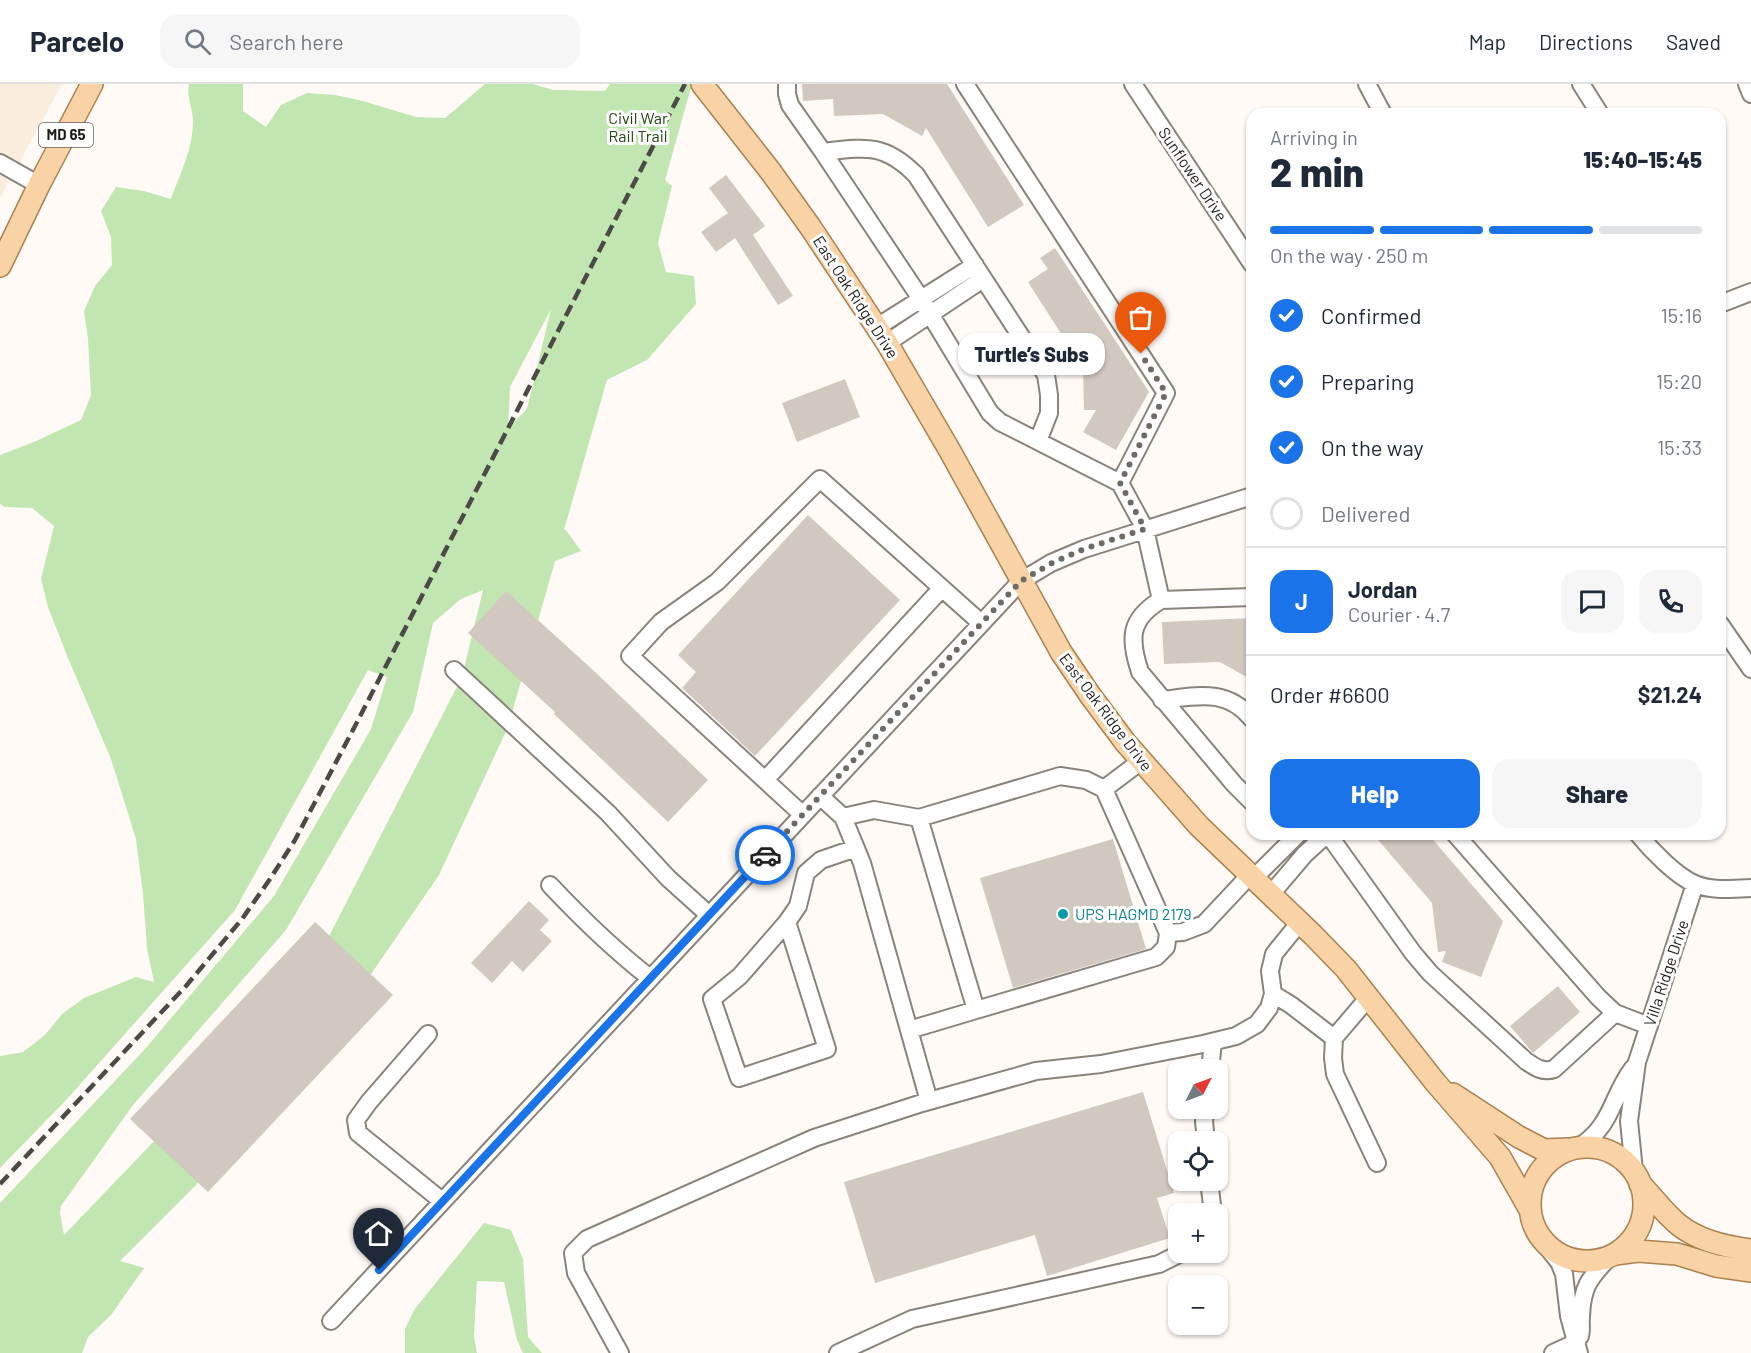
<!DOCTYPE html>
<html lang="en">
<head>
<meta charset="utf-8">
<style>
	body { margin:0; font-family:Barlow,sans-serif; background:#f6f6f7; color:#1f2937; height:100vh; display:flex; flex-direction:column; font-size:22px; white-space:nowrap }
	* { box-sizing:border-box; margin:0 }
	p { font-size:20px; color:#747a83 }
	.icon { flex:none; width:33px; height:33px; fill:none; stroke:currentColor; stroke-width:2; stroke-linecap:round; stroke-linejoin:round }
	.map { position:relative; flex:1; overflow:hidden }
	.sheet { position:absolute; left:1246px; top:24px; width:480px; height:732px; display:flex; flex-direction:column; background:#fff; border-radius:18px; box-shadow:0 2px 4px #0004 }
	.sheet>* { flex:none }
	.needle { width:39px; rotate:48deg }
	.controls { position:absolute; left:1168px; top:975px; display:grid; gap:12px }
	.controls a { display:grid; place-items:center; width:60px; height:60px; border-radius:12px; background:#fff; box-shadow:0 2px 4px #0004; font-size:30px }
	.pin { position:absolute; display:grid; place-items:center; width:51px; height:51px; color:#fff; margin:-62px -26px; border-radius:50% 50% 50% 0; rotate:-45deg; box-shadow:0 0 6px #0007 }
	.pin .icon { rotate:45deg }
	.courier { position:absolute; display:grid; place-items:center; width:60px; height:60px; margin:-30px; border:4px solid #1a73e8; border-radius:50%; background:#fff; color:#222; box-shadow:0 2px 8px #0007 }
	.bubble { position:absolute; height:42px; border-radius:18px; background:#fff; box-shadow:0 2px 4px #0004; font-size:20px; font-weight:800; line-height:42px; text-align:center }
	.headline em { font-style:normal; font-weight:800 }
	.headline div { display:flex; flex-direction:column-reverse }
	.headline { display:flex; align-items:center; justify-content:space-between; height:102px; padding:0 24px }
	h1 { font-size:39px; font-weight:800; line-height:45px }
	.bar { display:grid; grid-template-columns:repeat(4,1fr); gap:9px 6px; align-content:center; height:72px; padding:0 24px }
	.bar i { height:8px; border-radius:4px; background:#e0e1e3 }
	.bar .current { background:#1a73e8 }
	.bar p { grid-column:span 4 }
	.line { display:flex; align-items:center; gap:15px; padding:0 24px; border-top:2px solid #e0e1e3 }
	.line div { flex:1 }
	.round { display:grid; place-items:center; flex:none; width:63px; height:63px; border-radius:18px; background:#f6f6f7 }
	ol { padding:0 24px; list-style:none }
	li { display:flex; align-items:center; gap:18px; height:66px }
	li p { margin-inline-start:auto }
	li .icon { padding:6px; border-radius:50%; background:#1a73e8; color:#fff; stroke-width:4 }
	li:last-child { color:#747a83 }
	li i { width:33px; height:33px; border:3px solid #e0e1e3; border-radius:50% }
	.button { display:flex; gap:12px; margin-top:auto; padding:12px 24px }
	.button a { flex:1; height:69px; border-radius:18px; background:#1a73e8; color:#fff; font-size:24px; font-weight:800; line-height:69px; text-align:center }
	.button a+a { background:#f6f6f7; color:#1f2937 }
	header { display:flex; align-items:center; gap:36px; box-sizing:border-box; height:84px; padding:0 30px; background:#fff; border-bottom:2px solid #e0e1e3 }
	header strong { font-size:28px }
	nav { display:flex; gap:33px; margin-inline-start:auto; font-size:21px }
	.search { width:420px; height:54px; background:#f6f6f7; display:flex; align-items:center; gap:15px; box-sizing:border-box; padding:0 21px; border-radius:18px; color:#747a83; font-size:22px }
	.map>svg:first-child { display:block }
	.built { fill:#faedde }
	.green { fill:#c1e6b1; fill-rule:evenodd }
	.building { fill:#d1c9c0 }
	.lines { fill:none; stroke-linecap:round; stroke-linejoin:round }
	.minor-casing { stroke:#8a837b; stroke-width:20 }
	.major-casing { stroke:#aa814f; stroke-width:24 }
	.minor { stroke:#fff; stroke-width:16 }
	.major { stroke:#f9d3a6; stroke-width:21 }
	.rail { stroke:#4c4a46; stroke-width:4.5; stroke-dasharray:12 6; stroke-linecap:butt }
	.done { stroke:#6e6b67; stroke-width:6; stroke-dasharray:0 10.8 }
	.route { stroke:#1a73e8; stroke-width:8 }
	.culture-dot { fill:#0f9aa8; stroke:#fff; stroke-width:2 }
	.labels { text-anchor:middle; stroke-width:6; stroke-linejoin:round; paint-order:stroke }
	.shield { fill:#fff; stroke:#63625f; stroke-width:1.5 }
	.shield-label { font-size:15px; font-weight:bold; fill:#201e1a }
	.park-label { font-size:16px; fill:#234311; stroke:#fff }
	.street-label { font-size:16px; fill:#201e1a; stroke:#fff }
	.culture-label { font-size:16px; fill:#0d838f; stroke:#fff; text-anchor:start }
</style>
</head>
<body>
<header>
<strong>Parcelo</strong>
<div class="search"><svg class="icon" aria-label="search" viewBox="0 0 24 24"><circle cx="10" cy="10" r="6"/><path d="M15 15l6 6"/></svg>Search here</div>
<nav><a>Map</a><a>Directions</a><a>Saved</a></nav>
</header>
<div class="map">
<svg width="1751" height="1269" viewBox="0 0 1751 1269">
	<rect width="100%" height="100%" fill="#fffaf5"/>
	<!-- built -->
	<path class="built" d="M0,0H62L0,114Z"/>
	<!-- green -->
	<path class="green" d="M189,0H243V27L266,43L281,21L307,9L335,11L363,17L416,33L445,34L485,0H533L553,6L605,7L610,0H692L665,96L672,102L658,159L666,188L694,192L696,220L647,276L607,296L564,446H566L581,467L555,477L508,643L439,791L293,1004L120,1177L144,1184L111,1231L88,1253L82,1269H0V1119L145,965L274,812L371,645L387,593L368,586L235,826L68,1014L0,1084V972L23,968L45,951L62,930L84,914L136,893L154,898L147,864L143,810L136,755L111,675L68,574L48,523L41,495L54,442L32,424L5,423L0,420V371L34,358L81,336L91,311L88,255L84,227L95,202L112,181L111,153L101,127L116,103L144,107L171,115C180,90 193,65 193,37C193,24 186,13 189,0ZM551,225L528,321L526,326L508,344L510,303ZM483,506L462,593L304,901L64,1151L60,1129L61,1122L133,1021L286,846L413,628L433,539L461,515Z
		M484,1139L511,1146L523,1175L528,1253L542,1269H523L517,1256L504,1198L477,1197L474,1252L477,1269H405V1245L414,1226Z"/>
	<!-- building -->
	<path class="building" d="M802,0H947L1024,121L988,143L926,44L922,52L883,30L834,32L833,15L803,17Z
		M726,91L765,142L753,151L793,212L778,221L735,154L716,168L701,148L728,129L709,104Z
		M1055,164L1149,308L1116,366L1083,348L1096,326H1084L1083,284L1028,198L1048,185L1040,174Z
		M845,295L860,333L797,358L782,319Z
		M808,431L900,516L755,672L682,604L696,588L678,571Z
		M506,507L594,587L708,696L668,738L554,630L555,628L468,549Z
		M1252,534V596L1220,578L1164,580L1162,538Z
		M1373,750H1428L1503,837L1481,893L1442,878L1446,867L1438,868L1432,819Z
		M1113,755L1146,865L1013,904L980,794Z
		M529,817L549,836L540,846L552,857L523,888L512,877L492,899L471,879Z
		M315,838L393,911L208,1108L130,1035Z
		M1558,902L1580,928L1533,969L1510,942Z
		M1143,1008L1174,1109L1157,1114L1170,1154L1047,1192L1035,1151L875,1199L844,1098Z"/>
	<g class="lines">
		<defs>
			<path id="minor" d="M787,0V10L790,21L823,68L921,215L990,329L1000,338L1120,399L1145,445L1161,516C1129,535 1129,555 1140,588L1234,700L1252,718
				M965,0L1166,309L1120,399
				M1133,0L1252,180
				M1367,0L1383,30
				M1581,0L1600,30
				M1747,0L1751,10
				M823,68C866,63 884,59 916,91L1046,291L1049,311V329L1038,357
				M0,79L39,101
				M1720,220L1751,208
				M877,243L975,181
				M887,259L983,195
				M1161,516L1252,513
				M1720,540L1751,585
				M454,586L608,729L668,794L709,831
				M1162,616C1197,612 1227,604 1252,635
				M765,696L942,504
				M1104,705L1141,677
				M820,712L843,733L874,726L919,734L1060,692L1086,696L1104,705L1168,849L1183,848L1204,840L1250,791
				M803,731L630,572L661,538L717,498L820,395L981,539
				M843,733L862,779L929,1017
				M919,734L976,926L1156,873L1166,863L1168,849
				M1328,750L1413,869L1430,889L1526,977C1535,983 1543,989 1554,985L1615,929
				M1455,750L1598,913L1615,929L1649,942
				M1638,750C1651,766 1676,792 1695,800C1711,807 1733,805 1751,804
				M1254,794L1298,750
				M550,801C582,835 614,866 650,894
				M1271,810L1305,770L1327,750
				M787,838L827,965L739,994L712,915L740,892L787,838L798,822L806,789L821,776L856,764
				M1273,910L1291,921L1334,954L1369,913
				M909,946L976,926
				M428,950L369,1018L356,1036L358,1049L442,1117
				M1334,954L1333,974L1335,990L1377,1079
				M1210,986L1213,958
				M1206,1024L1204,1037L1206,1058
				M1579,1063C1613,1041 1611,1013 1633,984
				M1634,1087L1629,1037L1637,978L1695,800
				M1209,1096L1213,1130
				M1544,1159L1559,1178L1564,1190L1569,1232L1579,1269
				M331,1237L1021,497L1051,479L1084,465L1252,412
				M1580,1252C1582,1246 1580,1240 1581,1233C1582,1201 1590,1194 1611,1171
				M620,1269L576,1189L573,1169L587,1155L814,1054L922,1019L1036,987L1101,980L1203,960L1236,952L1257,940L1269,924L1273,910L1270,887L1274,870L1300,838
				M838,1269L912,1235L1159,1180L1183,1168
				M1553,1269L1577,1258"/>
			<path id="major" d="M702,0L771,88L811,144L887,259L950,367L1061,568L1090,611L1125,658L1199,742L1313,851L1346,885L1435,998L1500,1073L1529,1124
				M0,182L39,101L92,0
				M1453,1010L1519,1053L1544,1066L1568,1065
				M1530 1120a57 57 0 1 1 114 0a57 57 0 1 1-114 0Z
				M1640,1100C1653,1113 1665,1130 1679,1141C1699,1157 1726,1163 1751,1166
				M1615,1170L1638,1167L1677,1170L1716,1182L1751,1187"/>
		</defs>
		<!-- minor casing -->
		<use href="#minor" class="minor-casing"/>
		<!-- major casing -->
		<use href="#major" class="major-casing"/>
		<!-- minor -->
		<use href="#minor" class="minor"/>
		<!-- major -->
		<use href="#major" class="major"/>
		<!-- rail -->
		<path class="rail" d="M0,1100L186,902L242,835L270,795L295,756L354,644L685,0"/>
	</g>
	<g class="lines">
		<!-- done -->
		<path class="done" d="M765,771L1021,497L1052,479L1084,465L1145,445L1120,399L1166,309L1141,270"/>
		<!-- route -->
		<path class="route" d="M379,1186L765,771"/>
	</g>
	<!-- markers -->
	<circle class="culture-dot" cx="1063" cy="830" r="6"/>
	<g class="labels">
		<!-- shield labels -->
		<rect class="shield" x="39" y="39" width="54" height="24" rx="4.5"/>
		<g class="shield-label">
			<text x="66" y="56">MD 65</text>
		</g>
		<!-- park labels -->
		<g class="park-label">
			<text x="638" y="40">Civil War<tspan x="638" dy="18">Rail Trail</tspan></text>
		</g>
		<!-- street labels -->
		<g class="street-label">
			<text transform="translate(1193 90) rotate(56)" y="6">Sunflower Drive</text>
			<text transform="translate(856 213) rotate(57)" y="6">East Oak Ridge Drive</text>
			<text transform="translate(1106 628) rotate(53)" y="6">East Oak Ridge Drive</text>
			<text transform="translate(1666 889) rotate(-72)" y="6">Villa Ridge Drive</text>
		</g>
		<!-- culture labels -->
		<g class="culture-label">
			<text x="1075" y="836">UPS HAGMD 2179</text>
		</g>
	</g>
</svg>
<div class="controls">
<a><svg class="needle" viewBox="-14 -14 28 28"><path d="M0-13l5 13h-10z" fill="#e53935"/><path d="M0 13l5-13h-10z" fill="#747a83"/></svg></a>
<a><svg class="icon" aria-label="locate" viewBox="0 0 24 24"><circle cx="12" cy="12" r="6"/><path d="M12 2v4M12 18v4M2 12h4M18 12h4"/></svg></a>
<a>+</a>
<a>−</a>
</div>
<div class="pin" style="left:1141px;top:270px;background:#ea580c"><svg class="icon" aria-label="bag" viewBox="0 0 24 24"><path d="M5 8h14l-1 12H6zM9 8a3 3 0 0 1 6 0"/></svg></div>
<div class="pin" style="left:379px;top:1186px;background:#1f2937"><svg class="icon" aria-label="home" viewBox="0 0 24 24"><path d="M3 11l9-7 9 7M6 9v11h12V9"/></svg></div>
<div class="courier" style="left:765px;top:771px"><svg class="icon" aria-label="car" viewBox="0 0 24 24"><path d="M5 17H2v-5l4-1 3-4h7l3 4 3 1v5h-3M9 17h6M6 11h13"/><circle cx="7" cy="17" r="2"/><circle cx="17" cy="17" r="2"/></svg></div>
<div class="bubble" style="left:958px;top:249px;width:147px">Turtle’s Subs</div>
<section class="sheet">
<div class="headline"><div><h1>2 min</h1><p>Arriving in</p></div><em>15:40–15:45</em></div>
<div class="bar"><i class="current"></i><i class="current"></i><i class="current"></i><i></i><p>On the way · 250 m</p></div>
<ol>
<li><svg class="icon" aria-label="check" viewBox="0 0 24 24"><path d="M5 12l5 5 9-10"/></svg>Confirmed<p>15:16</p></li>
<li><svg class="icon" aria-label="check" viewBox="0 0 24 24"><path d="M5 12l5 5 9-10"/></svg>Preparing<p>15:20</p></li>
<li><svg class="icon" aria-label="check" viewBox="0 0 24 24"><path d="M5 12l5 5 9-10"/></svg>On the way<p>15:33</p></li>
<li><i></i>Delivered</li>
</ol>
<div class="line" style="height:108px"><b class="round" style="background:#1a73e8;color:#fff">J</b><div><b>Jordan</b><p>Courier · 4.7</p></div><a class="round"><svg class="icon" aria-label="chat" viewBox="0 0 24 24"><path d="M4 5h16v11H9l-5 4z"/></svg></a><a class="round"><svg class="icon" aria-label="phone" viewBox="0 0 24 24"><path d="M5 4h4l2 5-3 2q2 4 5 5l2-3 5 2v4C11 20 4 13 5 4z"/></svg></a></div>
<div class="line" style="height:78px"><div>Order #6600</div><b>$21.24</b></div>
<div class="button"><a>Help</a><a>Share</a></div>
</section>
</div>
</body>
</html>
